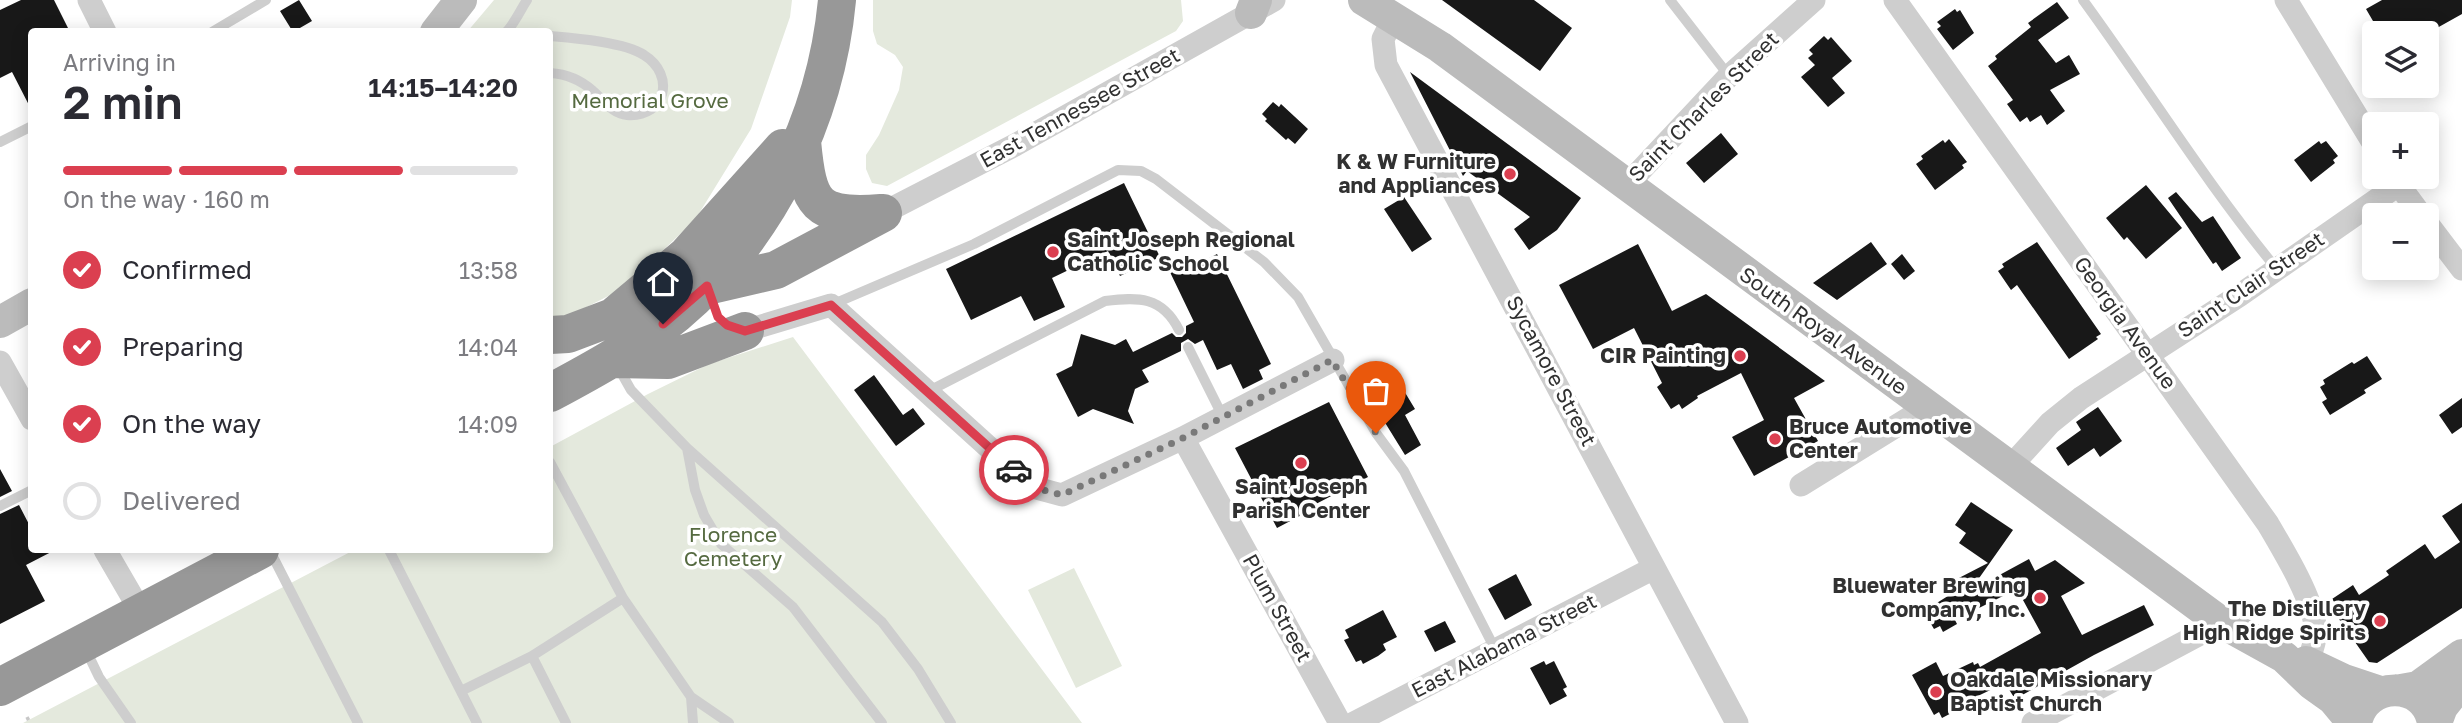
<!DOCTYPE html>
<html lang="en">
<head>
<meta charset="utf-8">
<style>
	body { margin:0; font-family:"Golos Text",sans-serif; background:#f2f2f3; color:#2b2b33; height:100vh; display:flex; flex-direction:column; font-size:26px; white-space:nowrap }
	* { box-sizing:border-box; margin:0 }
	p { font-size:23px; color:#7c7c81 }
	.icon { flex:none; width:38px; height:38px; fill:none; stroke:currentColor; stroke-width:2; stroke-linecap:round; stroke-linejoin:round }
	.map { position:relative; flex:1; overflow:hidden }
	.drawer { position:absolute; left:28px; top:28px; width:525px; height:525px; display:flex; flex-direction:column; background:#fff; border-radius:7px; box-shadow:0 4px 18px #0003 }
	.drawer>* { flex:none }
	.buttons { position:absolute; left:2362px; top:21px; display:grid; gap:14px }
	.buttons a { display:grid; place-items:center; width:77px; height:77px; border-radius:7px; background:#fff; box-shadow:0 4px 18px #0003; font-size:35px }
	.pin { position:absolute; display:grid; place-items:center; width:60px; height:60px; color:#fff; margin:-72px -30px; border-radius:50% 50% 50% 0; rotate:-45deg; box-shadow:0 0 7px #0007 }
	.pin .icon { rotate:45deg }
	.courier { position:absolute; display:grid; place-items:center; width:70px; height:70px; margin:-35px; border:5px solid #db3f50; border-radius:50%; background:#fff; color:#222; box-shadow:0 2px 9px #0007 }
	.overview em { font-style:normal; font-weight:600 }
	.overview div { display:flex; flex-direction:column-reverse }
	.overview { display:flex; align-items:center; justify-content:space-between; height:119px; padding:0 35px }
	h1 { font-size:46px; font-weight:600; line-height:52px }
	.bar { display:grid; grid-template-columns:repeat(4,1fr); gap:10px 7px; align-content:center; height:84px; padding:0 35px }
	.bar i { height:9px; border-radius:5px; background:#e1e1e2 }
	.bar .selected { background:#db3f50 }
	.bar p { grid-column:span 4 }
	ol { padding:0 35px; list-style:none }
	li { display:flex; align-items:center; gap:21px; height:77px }
	li p { margin-inline-start:auto }
	li .icon { padding:7px; border-radius:50%; background:#db3f50; color:#fff; stroke-width:4 }
	li:last-child { color:#7c7c81 }
	li i { width:38px; height:38px; border:4px solid #e1e1e2; border-radius:50% }
	.map>svg:first-child { display:block }
	.green { fill:#e4e9dd }
	.building { fill:#181818 }
	.lines { fill:none; stroke-linecap:round; stroke-linejoin:round }
	.path { stroke:#c8c8c8; stroke-width:3.5; stroke-dasharray:3.5 3.5; stroke-linecap:butt }
	.lane { stroke:#cecece; stroke-width:10 }
	.street { stroke:#cecece; stroke-width:23 }
	.secondary { stroke:#bbb; stroke-width:32 }
	.highway { stroke:#989898; stroke-width:38 }
	.done { stroke:#797979; stroke-width:7; stroke-dasharray:0 12.6 }
	.route { stroke:#db3f50; stroke-width:9 }
	.poi-dot { fill:#db3f50; stroke:#fff; stroke-width:2.5 }
	.labels { text-anchor:middle; stroke-width:7; stroke-linejoin:round; paint-order:stroke }
	.park-label { font-size:21px; fill:#556a40; stroke:#fff }
	.street-label { font-size:21px; fill:#313131; stroke:#fff }
	.poi-label { font-size:21px; font-weight:bold; fill:#313131; stroke:#fff; text-anchor:end }
</style>
</head>
<body>
<div class="map">
<svg width="2462" height="723" viewBox="0 0 2462 723">
	<rect width="100%" height="100%" fill="#fff"/>
	<!-- green -->
	<path class="green" d="M494,0H792L790,17L751,129L695,220L622,289L571,315L550,317V32H467Z
		M873,0H1181L1183,21L1176,31L887,186L872,183L866,169V155L879,135L899,90L903,67L895,55L877,44L873,31Z
		M793,337L1082,723H23L354,550H550V447L648,394L709,364Z
		M1074,568L1122,666L1076,688L1028,590Z"/>
	<!-- building -->
	<path class="building" d="M21,0H54L70,32H32V111L12,72L0,78V10Z
		M299,0L312,21L293,32L280,11Z
		M1442,0H1534L1572,28L1540,71Z
		M2382,0H2462V14L2428,33H2380L2366,9Z
		M2057,2L2069,18L2038,40L2056,63L2069,55L2080,74L2050,90L2065,111L2047,125L2041,115L2030,122L2027,117L2020,122L2007,104L2013,100L1988,66L1997,59L1995,56L2031,27L2028,23Z
		M1955,9L1957,12L1960,10L1974,33L1953,50L1937,29L1941,26L1937,22Z
		M1824,36L1828,40L1831,37L1852,61L1832,78L1845,93L1828,107L1801,77L1815,65L1808,58L1813,54L1809,50Z
		M1410,72L1581,198L1557,230L1529,250L1514,229L1530,217L1467,171L1463,176Z
		M1273,102L1279,107L1281,104L1308,129L1295,144L1288,138L1286,140L1265,121L1267,119L1262,114Z
		M1721,133L1738,154L1704,183L1686,163Z
		M1949,139L1967,162L1962,165L1964,168L1935,190L1916,164L1923,159L1921,156L1943,140L1945,143Z
		M2319,141L2321,144L2326,141L2338,156L2333,160L2335,163L2311,182L2294,160Z
		M1124,183L1160,257L1120,276L1108,251L1052,278L1065,307L1034,321L1021,296L971,320L946,269Z
		M2146,185L2182,228L2146,259L2127,237L2124,240L2106,218Z
		M2176,192L2202,222L2213,216L2241,258L2222,271L2216,262L2213,264L2168,198Z
		M1404,197L1432,239L1412,252L1384,209Z
		M1871,242L1887,264L1837,300L1813,283Z
		M2037,242L2101,334L2096,337L2098,339L2069,359L2017,285L2011,290L1998,271L2004,267L2002,264Z
		M1638,244L1672,311L1706,294L1825,381L1794,398L1818,441L1754,476L1732,437L1764,420L1741,373L1697,396L1698,398L1682,409L1679,404L1671,409L1657,387L1662,383L1634,328L1593,349L1559,285Z
		M1217,254L1271,364L1259,370L1263,379L1243,389L1231,364L1217,370L1203,340L1195,344L1188,339L1181,343V351L1142,370L1149,382L1135,389L1128,411L1134,424L1093,409L1078,417L1056,374L1072,366L1081,334L1115,345L1126,339L1133,352L1172,333L1176,337H1182L1186,333V326L1194,322L1169,270L1195,258L1198,264Z
		M1902,254L1915,271L1904,280L1891,264Z
		M2367,356L2382,379L2364,390L2366,393L2330,415L2322,402L2327,399L2320,387L2325,384L2323,380L2352,362L2354,364Z
		M1385,367L1389,373L1392,371L1415,409L1405,415L1421,445L1405,455L1363,387L1366,386L1362,381Z
		M874,375L903,415L913,408L925,424L896,446L854,390Z
		M2462,398V427L2452,434L2439,415Z
		M1329,402L1368,477L1312,506L1313,509L1277,528L1235,448Z
		M2098,407L2122,441L2100,457L2094,448L2068,466L2056,448L2081,430L2076,422Z
		M0,469L12,491L0,497Z
		M1971,502L2013,530L1970,591L2029,559L2035,571L2055,560L2085,583L2061,596L2082,635L2144,605L2154,625L2094,655L2015,699L2005,683L1959,705L1961,708L1942,718L1939,712L1934,715L1912,675L1936,662L1943,676L1973,662L1974,665L1978,663L1980,667L2041,633L2017,589L1955,620L1957,624L1943,632L1940,626L1934,629L1925,614L1934,608L1932,606L1959,589L1955,580L1988,563L1959,543L1966,533L1955,525Z
		M2462,503V608L2377,663L2369,662L2334,612L2339,609L2332,599L2353,585L2359,595L2389,575L2386,571L2425,544L2435,559L2460,542L2442,516Z
		M19,505L32,530V550H55L26,565L45,601L0,624V514Z
		M1516,574L1532,605L1505,620L1488,589Z
		M1383,610L1397,637L1383,644L1386,650L1378,656L1363,664L1361,660L1356,662L1344,640L1349,638L1345,630Z
		M1445,621L1456,642L1435,652L1424,631Z
		M1544,661L1546,665L1554,661L1567,687L1563,689L1567,696L1550,705L1530,668Z"/>
	<g class="lines">
		<!-- path -->
		<path class="path" d="M27,717L30,723"/>
		<!-- lane -->
		<path class="lane" d="M1670,0L1729,76
			M2083,0C2148,89 2206,183 2276,268
			M212,32L266,0
			M506,32C513,26 521,9 527,0
			M550,36C573,38 625,42 644,55C676,75 666,118 627,115C612,114 604,100 593,91C581,80 566,74 550,73
			M0,142L32,126
			M831,305L974,244L1118,170L1141,171L1156,179L1264,262L1298,297L1376,433L1404,471L1496,651
			M1188,347L1223,417
			M618,367L631,390L687,448L882,622L918,669L951,723
			M927,392L1105,301C1138,297 1162,296 1179,330
			M687,448L695,490L704,515L721,544L793,607L882,723
			M550,462L623,598L691,697L693,723
			M0,506L32,490
			M389,550L477,723
			M270,551L358,723
			M85,648L99,677L131,723
			M532,656L566,723
			M461,691L532,656L623,598
			M691,697L729,723"/>
		<!-- street -->
		<path class="street" d="M89,0L105,32
			M1895,0L2268,524C2283,550 2311,595 2315,625C2317,638 2312,650 2308,662
			M2286,0L2375,146
			M1394,17L1383,39L1386,65L1737,723
			M2393,177L2421,215
			M1626,186L1729,76L1814,0
			M883,213L1015,145L1274,0
			M2427,223L2462,269
			M745,331L831,305L1016,472L1036,488L1062,495L1183,438L1333,360
			M0,362L32,419
			M1183,438L1340,723
			M2010,467L2050,423L2081,398L2240,295L2398,185
			M1801,485L1927,407
			M105,550L141,612
			M1354,723L1654,568
			M2033,723L2198,635L2219,621"/>
		<!-- secondary -->
		<path class="secondary" d="M1364,0L1440,47L2219,621L2284,657L2312,684L2333,699L2353,723
			M1251,13L1256,0
			M436,32L461,0
			M0,322L32,304
			M2306,662L2344,680L2380,692
			M2401,690L2418,687L2462,655
			M2356,723C2364,680 2426,679 2433,723
			M2436,723L2442,707L2462,682"/>
		<!-- highway -->
		<path class="highway" d="M802,141C808,205 815,218 881,213
			M707,286L776,270L883,213
			M550,335L568,334L613,317L687,255L783,148
			M612,359L668,360L745,331
			M550,393C593,370 637,346 676,314C768,237 826,119 837,0
			M0,687L260,550"/>
	</g>
	<g class="lines">
		<!-- done -->
		<path class="done" d="M1014,470L1036,488L1062,495L1183,438L1332,360L1376,433"/>
		<!-- route -->
		<path class="route" d="M663,324L707,286L718,317L727,325L745,331L831,305L1014,470"/>
	</g>
	<!-- markers -->
	<g class="poi-dot">
		<circle cx="1510" cy="174" r="7"/>
		<circle cx="1053" cy="252" r="7"/>
		<circle cx="1740" cy="356" r="7"/>
		<circle cx="1775" cy="439" r="7"/>
		<circle cx="1301" cy="463" r="7"/>
		<circle cx="2040" cy="598" r="7"/>
		<circle cx="2380" cy="621" r="7"/>
		<circle cx="1936" cy="692" r="7"/>
	</g>
	<g class="labels">
		<!-- park labels -->
		<g class="park-label">
			<text x="650" y="108">Memorial Grove</text>
			<text x="733" y="542">Florence<tspan x="733" dy="24">Cemetery</tspan></text>
		</g>
		<!-- street labels -->
		<g class="street-label">
			<text transform="translate(1704 107) rotate(-45)" y="7">Saint Charles Street</text>
			<text transform="translate(1080 108) rotate(-29)" y="7">East Tennessee Street</text>
			<text transform="translate(2251 285) rotate(-34)" y="7">Saint Clair Street</text>
			<text transform="translate(2125 323) rotate(54)" y="7">Georgia Avenue</text>
			<text transform="translate(1823 331) rotate(36)" y="7">South Royal Avenue</text>
			<text transform="translate(1551 371) rotate(62)" y="7">Sycamore Street</text>
			<text transform="translate(1277 608) rotate(61)" y="7">Plum Street</text>
			<text transform="translate(1504 646) rotate(-27)" y="7">East Alabama Street</text>
		</g>
		<!-- poi labels -->
		<g class="poi-label">
			<text x="1496" y="169">K &amp; W Furniture<tspan x="1496" dy="24">and Appliances</tspan></text>
			<text x="1067" y="247" text-anchor="start">Saint Joseph Regional<tspan x="1067" dy="24">Catholic School</tspan></text>
			<text x="1726" y="363">CIR Painting</text>
			<text x="1789" y="434" text-anchor="start">Bruce Automotive<tspan x="1789" dy="24">Center</tspan></text>
			<text x="1301" y="494" text-anchor="middle">Saint Joseph<tspan x="1301" dy="24">Parish Center</tspan></text>
			<text x="2026" y="593">Bluewater Brewing<tspan x="2026" dy="24">Company, Inc.</tspan></text>
			<text x="2366" y="616">The Distillery<tspan x="2366" dy="24">High Ridge Spirits</tspan></text>
			<text x="1950" y="687" text-anchor="start">Oakdale Missionary<tspan x="1950" dy="24">Baptist Church</tspan></text>
		</g>
	</g>
</svg>
<div class="buttons">
<a><svg class="icon" aria-label="layers" viewBox="0 0 24 24"><path d="M12 4l9 5-9 5-9-5zM3 14l9 5 9-5"/></svg></a>
<a>+</a>
<a>−</a>
</div>
<div class="pin" style="left:1376px;top:433px;background:#ea580c"><svg class="icon" aria-label="bag" viewBox="0 0 24 24"><path d="M5 8h14l-1 12H6zM9 8a3 3 0 0 1 6 0"/></svg></div>
<div class="pin" style="left:663px;top:324px;background:#1f2937"><svg class="icon" aria-label="home" viewBox="0 0 24 24"><path d="M3 11l9-7 9 7M6 9v11h12V9"/></svg></div>
<div class="courier" style="left:1014px;top:470px"><svg class="icon" aria-label="car" viewBox="0 0 24 24"><path d="M5 17H2v-5l4-1 3-4h7l3 4 3 1v5h-3M9 17h6M6 11h13"/><circle cx="7" cy="17" r="2"/><circle cx="17" cy="17" r="2"/></svg></div>
<section class="drawer">
<div class="overview"><div><h1>2 min</h1><p>Arriving in</p></div><em>14:15–14:20</em></div>
<div class="bar"><i class="selected"></i><i class="selected"></i><i class="selected"></i><i></i><p>On the way · 160 m</p></div>
<ol>
<li><svg class="icon" aria-label="check" viewBox="0 0 24 24"><path d="M5 12l5 5 9-10"/></svg>Confirmed<p>13:58</p></li>
<li><svg class="icon" aria-label="check" viewBox="0 0 24 24"><path d="M5 12l5 5 9-10"/></svg>Preparing<p>14:04</p></li>
<li><svg class="icon" aria-label="check" viewBox="0 0 24 24"><path d="M5 12l5 5 9-10"/></svg>On the way<p>14:09</p></li>
<li><i></i>Delivered</li>
</ol>
</section>
</div>
</body>
</html>
